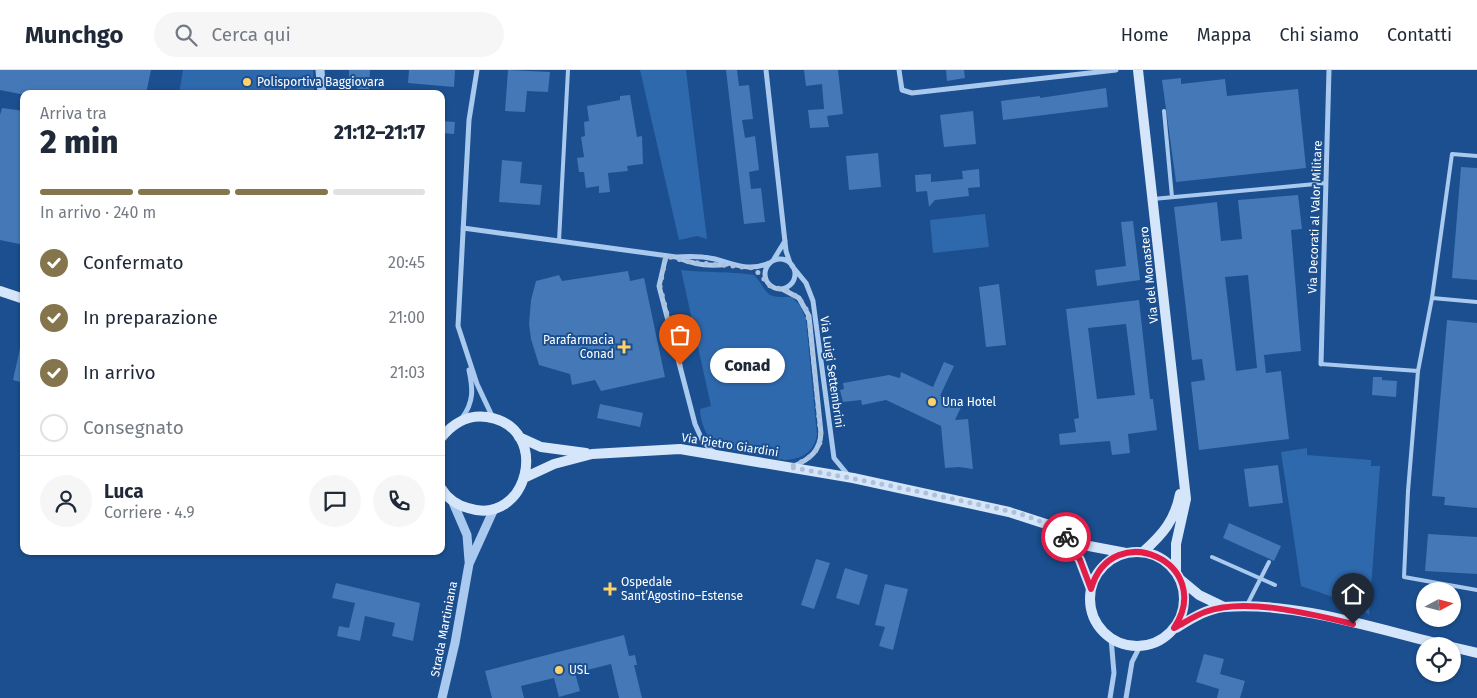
<!DOCTYPE html>
<html lang="it">
<head>
<meta charset="utf-8">
<style>
	body { margin:0; font-family:"Fira Sans",sans-serif; background:#f6f6f7; color:#1f2937; height:100vh; display:flex; flex-direction:column; font-size:19px; white-space:nowrap }
	* { box-sizing:border-box; margin:0 }
	p { font-size:16px; color:#747a83 }
	.icon { flex:none; width:28px; height:28px; fill:none; stroke:currentColor; stroke-width:2; stroke-linecap:round; stroke-linejoin:round }
	.map { position:relative; flex:1; overflow:hidden }
	.sheet { position:absolute; left:20px; top:20px; width:425px; height:465px; display:flex; flex-direction:column; background:#fff; border-radius:10px; box-shadow:0 1px 4px #0004 }
	.sheet>* { flex:none }
	.needle { width:32px; rotate:83deg }
	.buttons { position:absolute; left:1416px; top:512px; display:grid; gap:10px }
	.buttons a { display:grid; place-items:center; width:45px; height:45px; border-radius:50%; background:#fff; box-shadow:0 1px 4px #0004; font-size:25px }
	.pin { position:absolute; display:grid; place-items:center; width:42px; height:42px; color:#fff; margin:-51px -21px; border-radius:50% 50% 50% 0; rotate:-45deg; box-shadow:0 0 5px #0007 }
	.pin .icon { rotate:45deg }
	.courier { position:absolute; display:grid; place-items:center; width:50px; height:50px; margin:-25px; border:4px solid #e11d48; border-radius:50%; background:#fff; color:#222; box-shadow:0 1px 6px #0007 }
	.bubble { position:absolute; height:35px; border-radius:18px; background:#fff; box-shadow:0 1px 4px #0004; font-size:16px; font-weight:800; line-height:35px; text-align:center }
	.headline em { font-style:normal; font-weight:800 }
	.headline div { display:flex; flex-direction:column-reverse }
	.headline { display:flex; align-items:center; justify-content:space-between; height:85px; padding:0 20px }
	h1 { font-size:32px; font-weight:800; line-height:38px }
	.bar { display:grid; grid-template-columns:repeat(4,1fr); gap:8px 5px; align-content:center; height:60px; padding:0 20px }
	.bar i { height:6px; border-radius:4px; background:#e0e1e3 }
	.bar .selected { background:#84754c }
	.bar p { grid-column:span 4 }
	.line { display:flex; align-items:center; gap:12px; padding:0 20px; border-top:1px solid #e0e1e3 }
	.line div { flex:1 }
	.round { display:grid; place-items:center; flex:none; width:52px; height:52px; border-radius:26px; background:#f6f6f7 }
	ol { padding:0 20px; list-style:none }
	li { display:flex; align-items:center; gap:15px; height:55px }
	li p { margin-inline-start:auto }
	li .icon { padding:5px; border-radius:50%; background:#84754c; color:#fff; stroke-width:4 }
	li:last-child { color:#747a83 }
	li i { width:28px; height:28px; border:2px solid #e0e1e3; border-radius:50% }
	header { display:flex; align-items:center; gap:30px; box-sizing:border-box; height:70px; padding:0 25px; background:#fff; border-bottom:1px solid #e0e1e3 }
	header strong { font-size:24px }
	nav { display:flex; gap:28px; margin-inline-start:auto; font-size:18px }
	.search { width:350px; height:45px; background:#f6f6f7; display:flex; align-items:center; gap:12px; box-sizing:border-box; padding:0 18px; border-radius:28px; color:#747a83; font-size:19px }
	.map>svg:first-child { display:block }
	.green { fill:#2e69ad }
	.building { fill:#4478b7; fill-rule:evenodd }
	.lines { fill:none; stroke-linecap:round; stroke-linejoin:round }
	.service { stroke:#a9c9ee; stroke-width:4 }
	.minor { stroke:#a9c9ee; stroke-width:5 }
	.tertiary { stroke:#a9c9ee; stroke-width:9 }
	.secondary { stroke:#d6e6fa; stroke-width:10 }
	.done { stroke:#afc1d8; stroke-width:5; stroke-dasharray:0 9 }
	.route { stroke:#e11d48; stroke-width:6 }
	.poi-dot { fill:#ffd166; stroke:#1b4f8f; stroke-width:2 }
	.labels { text-anchor:middle; stroke-width:4; stroke-linejoin:round; paint-order:stroke }
	.poi-label { font-size:12px; fill:#fff; stroke:#1b4f8f; text-anchor:start }
	.street-label { font-size:12px; fill:#fff; stroke:#1b4f8f }
</style>
</head>
<body>
<header>
<strong>Munchgo</strong>
<div class="search"><svg class="icon" aria-label="search" viewBox="0 0 24 24"><circle cx="10" cy="10" r="6"/><path d="M15 15l6 6"/></svg>Cerca qui</div>
<nav><a>Home</a><a>Mappa</a><a>Chi siamo</a><a>Contatti</a></nav>
</header>
<div class="map">
<svg width="1477" height="628" viewBox="0 0 1477 628">
	<rect width="100%" height="100%" fill="#1b4f8f"/>
	<!-- green -->
	<path class="green" d="M183,0H313L314,24H179Z
		M640,0H686L707,169L697,166L679,170Z
		M985,144L989,177L933,183L930,150Z
		M681,200C706,203 729,201 754,205C770,222 761,228 792,227L801,237L806,250L817,365C814,382 802,389 785,390L718,377C706,366 701,355 700,339L711,336Z
		M1307,378V385L1371,390V396H1380L1369,545L1356,535L1301,516L1281,382Z"/>
	<!-- building -->
	<path class="building" d="M0,0H151L146,24H20L0,20Z
		M349,0H370L369,19H357V14H349Z
		M409,0H455L454,17L408,13Z
		M508,0L550,2L548,22L527,21L525,42L505,41Z
		M726,0H737L739,16L749,15L753,49L742,50L745,68L755,66L759,100L749,102L750,110L751,119L761,118L765,152L744,154Z
		M804,0H838L843,44L827,46L829,57L810,58L808,40L824,39L822,14L806,16Z
		M946,0H964L965,8L947,11Z
		M1181,8V14L1225,9L1227,26L1298,19L1306,98L1176,112L1162,10Z
		M1106,18L1108,37L1003,50L1001,31L1040,26V28Z
		M630,25L637,67L642,66L643,94L627,96L628,101L608,103L610,122L599,123V116L586,118L584,102H579L577,88L584,87L581,67L585,66L584,52L589,51L587,36L620,30V26Z
		M2,38L24,41V175L0,170V45Z
		M973,41L976,74L944,77L940,45Z
		M441,51L455,52L454,64L441,63Z
		M878,83L881,117L849,120L846,86Z
		M502,90L522,92L520,113L542,115L540,135L499,132Z
		M1461,97L1477,98V210L1452,208Z
		M979,99L980,117L968,118L969,126L935,130L929,137L927,121L916,122L915,105L931,104V112L963,109L962,101Z
		M1298,125L1302,159L1291,160L1301,281L1264,285L1266,303L1281,301L1289,369L1199,380L1191,312L1205,310L1202,289L1192,290L1174,137L1217,132L1221,171L1242,169L1238,130ZM1248,205L1257,298L1236,301L1225,207Z
		M1133,151L1140,210L1097,216L1095,200L1126,196L1121,152Z
		M628,201L630,211L644,208L665,307L601,321L595,310L572,315L570,304L539,295L531,269L529,254L531,230L536,211L559,205L562,211Z
		M999,214L1006,275L986,277L979,217Z
		M1139,230L1150,329H1153L1157,360L1128,364L1130,383L1112,385L1110,371L1060,375L1059,364L1076,362L1074,349L1079,348L1066,239ZM1126,254L1135,325L1097,329L1088,258Z
		M1447,250L1477,253V438L1444,435L1445,427L1432,426Z
		M20,278L24,279V313L13,310Z
		M944,292L954,296L940,326L962,335L955,350L968,349L973,399L959,397L945,398L941,356L886,330L862,335L861,330L843,332L840,320L844,319L843,313L889,305L900,308L901,302L933,317Z
		M1373,307H1382V310L1397,311L1396,327L1372,325Z
		M600,334L643,343L640,357L597,348Z
		M1278,395L1283,433L1249,437L1244,399Z
		M1229,453L1281,476L1274,491L1223,468Z
		M1428,464L1477,467V504L1425,501Z
		M816,489L830,493L814,539L801,535Z
		M845,498L868,505L859,535L836,528Z
		M336,513L420,533L413,571L392,566L395,553L365,546L360,571L337,566L339,556L349,558L355,533L332,528Z
		M885,514L908,519L893,580L879,576L885,557L875,555Z
		M624,565L629,586L635,585L637,595H634L642,628H619L611,594L575,603L580,621L559,627L554,608L521,616L524,628H492L485,601Z
		M1204,584L1224,589L1220,604L1245,611L1240,628H1217L1219,619L1196,612Z"/>
	<g class="lines">
		<!-- service -->
		<path class="service" d="M1164,41L1172,127
			M1477,86L1452,84L1432,228L1418,301L1408,421L1404,507L1477,520
			M1153,129L1326,113
			M559,171L568,0
			M1432,228L1477,232
			M1321,294L1418,301
			M1212,487L1275,515
			M1247,535L1269,492"/>
		<!-- minor -->
		<path class="minor" d="M477,0L469,50L458,256L477,314L493,348
			M766,0L786,181L790,193
			M899,0L902,20L912,23L1116,0
			M463,158L676,187C689,186 702,186 715,189C734,194 750,202 769,193
			M666,186L659,216L695,354L703,372L714,382
			M676,187C692,194 710,197 727,194
			M774,189L785,171
			M765 204a15 15 0 1 1 30 0a15 15 0 1 1-30 0Z
			M792,196L806,213L813,231L834,388L848,405
			M782,219L799,228L809,246L821,363C820,381 810,389 794,396
			M1321,294L1329,0
			M462,348C474,332 473,319 469,300
			M1110,628L1114,603L1111,568
			M1126,628L1132,592L1140,576"/>
		<!-- tertiary -->
		<path class="tertiary" d="M320,0L322,24
			M452,430L467,465L469,491
			M442,628L455,573L469,494L494,439"/>
		<!-- secondary -->
		<path class="secondary" d="M1138,0L1186,429L1176,474V502
			M0,221L24,229
			M519,367L541,377L586,383
			M441,368C452,354 468,344 487,347C553,357 528,458 468,438C457,435 447,428 441,418
			M526,407L554,394L592,384L680,379L853,408L1009,442L1049,455L1065,466L1089,476L1126,483
			M1065,466L1080,490L1091,519
			M1090 529a47 47 0 1 1 94 0a47 47 0 1 1-94 0Z
			M1143,482C1163,464 1175,450 1180,424
			M1181,510L1199,525L1224,537
			M1176,558C1191,549 1206,539 1224,537C1295,531 1379,560 1448,576
			M1452,577L1477,583"/>
	</g>
	<g class="lines">
		<!-- done -->
		<path class="done" d="M680,295L660,216L666,186L689,192L754,198L770,216L788,221L799,228L806,239L810,256L821,369C817,386 804,391 789,397C847,407 904,418 962,431C997,439 1037,443 1066,467"/>
		<!-- route -->
		<path class="route" d="M1066,467L1080,490L1091,519C1112,446 1217,493 1174,558C1184,553 1194,546 1205,542C1245,527 1312,544 1353,554"/>
	</g>
	<!-- markers -->
	<g class="poi-dot">
		<circle cx="247" cy="12" r="5"/>
		<path d="M621.5 269.5h5v5h5v5h-5v5h-5v-5h-5v-5h5z"/>
		<circle cx="932" cy="332" r="5"/>
		<path d="M607.5 511.5h5v5h5v5h-5v5h-5v-5h-5v-5h5z"/>
		<circle cx="559" cy="600" r="5"/>
	</g>
	<g class="labels">
		<!-- poi labels -->
		<g class="poi-label">
			<text x="257" y="16">Polisportiva Baggiovara</text>
			<text x="614" y="274" text-anchor="end">Parafarmacia<tspan x="614" dy="14">Conad</tspan></text>
			<text x="942" y="336">Una Hotel</text>
			<text x="621" y="516">Ospedale<tspan x="621" dy="14">Sant’Agostino–Estense</tspan></text>
			<text x="569" y="604">USL</text>
		</g>
		<!-- street labels -->
		<g class="street-label">
			<text transform="translate(1315 147) rotate(-88)" y="4">Via Decorati al Valor Militare</text>
			<text transform="translate(1149 205) rotate(-96)" y="4">Via del Monastero</text>
			<text transform="translate(832 302) rotate(82)" y="4">Via Luigi Settembrini</text>
			<text transform="translate(730 375) rotate(9)" y="4">Via Pietro Giardini</text>
			<text transform="translate(444 559) rotate(-79)" y="4">Strada Martiniana</text>
		</g>
	</g>
</svg>
<div class="buttons">
<a><svg class="needle" viewBox="-14 -14 28 28"><path d="M0-13l5 13h-10z" fill="#e53935"/><path d="M0 13l5-13h-10z" fill="#747a83"/></svg></a>
<a><svg class="icon" aria-label="locate" viewBox="0 0 24 24"><circle cx="12" cy="12" r="6"/><path d="M12 2v4M12 18v4M2 12h4M18 12h4"/></svg></a>
</div>
<div class="pin" style="left:680px;top:295px;background:#ea580c"><svg class="icon" aria-label="bag" viewBox="0 0 24 24"><path d="M5 8h14l-1 12H6zM9 8a3 3 0 0 1 6 0"/></svg></div>
<div class="pin" style="left:1353px;top:554px;background:#1f2937"><svg class="icon" aria-label="home" viewBox="0 0 24 24"><path d="M3 11l9-7 9 7M6 9v11h12V9"/></svg></div>
<div class="courier" style="left:1066px;top:467px"><svg class="icon" aria-label="bike" viewBox="0 0 24 24"><circle cx="6" cy="16" r="4"/><circle cx="18" cy="16" r="4"/><path d="M6 16l4-8h5l3 8M10 8l3 8H6M13 5h3"/></svg></div>
<div class="bubble" style="left:710px;top:278px;width:75px">Conad</div>
<section class="sheet">
<div class="headline"><div><h1>2 min</h1><p>Arriva tra</p></div><em>21:12–21:17</em></div>
<div class="bar"><i class="selected"></i><i class="selected"></i><i class="selected"></i><i></i><p>In arrivo · 240 m</p></div>
<ol>
<li><svg class="icon" aria-label="check" viewBox="0 0 24 24"><path d="M5 12l5 5 9-10"/></svg>Confermato<p>20:45</p></li>
<li><svg class="icon" aria-label="check" viewBox="0 0 24 24"><path d="M5 12l5 5 9-10"/></svg>In preparazione<p>21:00</p></li>
<li><svg class="icon" aria-label="check" viewBox="0 0 24 24"><path d="M5 12l5 5 9-10"/></svg>In arrivo<p>21:03</p></li>
<li><i></i>Consegnato</li>
</ol>
<div class="line" style="height:90px"><a class="round"><svg class="icon" aria-label="person" viewBox="0 0 24 24"><circle cx="12" cy="8" r="4"/><path d="M4 21q1-7 8-7t8 7"/></svg></a><div><b>Luca</b><p>Corriere · 4.9</p></div><a class="round"><svg class="icon" aria-label="chat" viewBox="0 0 24 24"><path d="M4 5h16v11H9l-5 4z"/></svg></a><a class="round"><svg class="icon" aria-label="phone" viewBox="0 0 24 24"><path d="M5 4h4l2 5-3 2q2 4 5 5l2-3 5 2v4C11 20 4 13 5 4z"/></svg></a></div>
</section>
</div>
</body>
</html>
